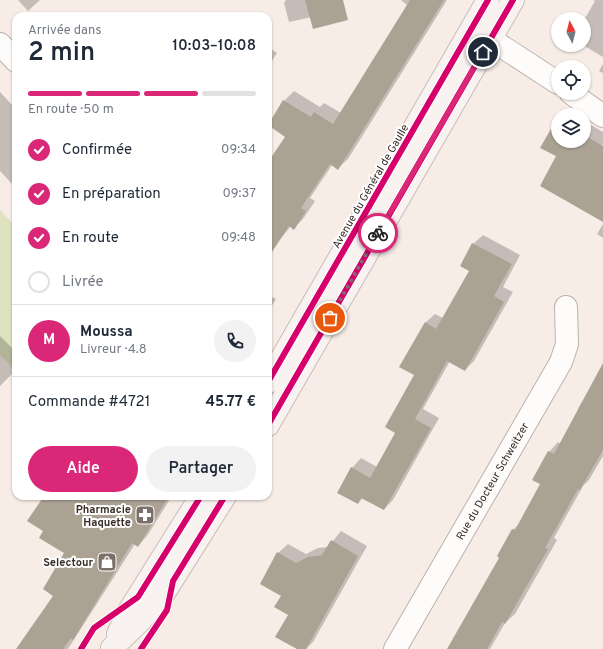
<!DOCTYPE html>
<html lang="fr">
<head>
<meta charset="utf-8">
<style>
	body { margin:0; font-family:Overpass,sans-serif; background:#f2f2f3; color:#1f2937; height:100vh; display:flex; flex-direction:column; font-size:15px; white-space:nowrap }
	* { box-sizing:border-box; margin:0 }
	p { font-size:13px; color:#747a83 }
	.icon { flex:none; width:22px; height:22px; fill:none; stroke:currentColor; stroke-width:2; stroke-linecap:round; stroke-linejoin:round }
	.map { position:relative; flex:1; overflow:hidden }
	.side { position:absolute; left:12px; top:12px; width:260px; height:488px; display:flex; flex-direction:column; background:#fff; border-radius:12px; box-shadow:0 1px 3px #0004 }
	.side>* { flex:none }
	.needle { width:26px; rotate:353deg }
	.tools { position:absolute; left:551px; top:12px; display:grid; gap:8px }
	.tools a { display:grid; place-items:center; width:40px; height:40px; border-radius:50%; background:#fff; box-shadow:0 1px 3px #0004; font-size:20px }
	.pin { position:absolute; display:grid; place-items:center; width:34px; height:34px; color:#fff; margin:-17px; border:2px solid #fff; border-radius:50%; box-shadow:0 1px 4px #0007 }
	.courier { position:absolute; display:grid; place-items:center; width:40px; height:40px; margin:-20px; border:3px solid #db2777; border-radius:50%; background:#fff; color:#222; box-shadow:0 1px 5px #0007 }
	.summary em { font-style:normal; font-weight:600 }
	.summary div { display:flex; flex-direction:column-reverse }
	.summary { display:flex; align-items:center; justify-content:space-between; height:68px; padding:0 16px }
	h1 { font-size:26px; font-weight:600; line-height:30px }
	.bar { display:grid; grid-template-columns:repeat(4,1fr); gap:6px 4px; align-content:center; height:48px; padding:0 16px }
	.bar i { height:5px; border-radius:3px; background:#e0e1e3 }
	.bar .selected { background:#db2777 }
	.bar p { grid-column:span 4 }
	.line { display:flex; align-items:center; gap:10px; padding:0 16px; border-top:1px solid #e0e1e3 }
	.line div { flex:1 }
	.round { display:grid; place-items:center; flex:none; width:42px; height:42px; border-radius:21px; background:#f2f2f3 }
	ol { padding:0 16px; list-style:none }
	li { display:flex; align-items:center; gap:12px; height:44px }
	li p { margin-inline-start:auto }
	li .icon { padding:4px; border-radius:50%; background:#db2777; color:#fff; stroke-width:4 }
	li:last-child { color:#747a83 }
	li i { width:22px; height:22px; border:2px solid #e0e1e3; border-radius:50% }
	.action { display:flex; gap:8px; margin-top:auto; padding:8px 16px }
	.action a { flex:1; height:46px; border-radius:24px; background:#db2777; color:#fff; font-size:16px; font-weight:600; line-height:46px; text-align:center }
	.action a+a { background:#f2f2f3; color:#1f2937 }
	.map>svg:first-child { display:block }
	.green { fill:#dee2be }
	.shadow { fill:#0003 }
	.building { fill:#aca294 }
	.lines { fill:none; stroke-linecap:round; stroke-linejoin:round }
	.minor-casing { stroke:#bcb2ac; stroke-width:24 }
	.primary-casing { stroke:#cabdb9; stroke-width:24 }
	.minor { stroke:#fefcfb; stroke-width:22 }
	.primary { stroke:#f8f2f1; stroke-width:22 }
	.cycleway-casing { stroke:#fff; stroke-width:8 }
	.cycleway { stroke:#d6006c; stroke-width:6 }
	.done { stroke:#7c706a; stroke-width:4; stroke-dasharray:0 7.2 }
	.route { stroke:#db2777; stroke-width:5 }
	.labels { text-anchor:middle; stroke-width:4; stroke-linejoin:round; paint-order:stroke }
	.street-label { font-size:11px; fill:#392e27; stroke:#fff }
	.poi-label { font-size:11px; font-weight:bold; fill:#392e27; stroke:#fff; text-anchor:end }
</style>
</head>
<body>
<div class="map">
<svg width="603" height="649" viewBox="0 0 603 649">
	<rect width="100%" height="100%" fill="#f7ece6"/>
	<!-- green -->
	<path class="green" d="M0,210L16,227V371L0,355Z"/>
	<!-- shadow -->
	<path class="shadow" d="M18,0H40L28,11Z
		M286,0H338L330,13L289,22L284,3Z
		M401,0H447L348,159L338,168L332,165L310,198L315,201L303,219L294,228L291,226L268,254V164L286,136L269,126L284,101L294,91L320,107L324,103L341,113L408,6Z
		M593,0H603V57L583,45L584,20L595,1Z
		M210,12L217,16H205Z
		M268,47L277,53L268,67Z
		M603,64V73L599,71Z
		M0,92L16,109V180L12,184L0,171Z
		M566,111L574,115H562Z
		M558,119V141H584V121L603,132V144L591,166L603,173V221L557,156L541,147Z
		M603,224V238L597,234Z
		M483,235L520,255L503,287L513,292L474,361L465,370L450,361L423,409L439,418L393,500L384,509L363,498L358,503L352,468L361,458L377,467L397,433L415,375L425,323L435,314L443,318L470,270L473,244Z
		M268,295L276,299L268,312Z
		M0,336L16,352V370L0,386Z
		M603,365V456L589,480L583,486L554,538L557,540L515,614L505,623L490,649H448L500,557L513,530L521,522L542,484L549,452L558,442L561,444L579,410L578,409Z
		M45,496H172L147,536L138,546L135,544L68,649H17L54,595L66,553L45,531Z
		M341,531L367,546L313,642L306,649H299L282,595L278,553L288,544L306,554L318,548L328,547Z"/>
	<!-- building -->
	<path class="building" d="M305,0H343L348,20L313,29Z
		M410,0H444L338,170L330,164L301,208L306,211L294,230L289,226L268,258V162L285,137L268,125L283,100L311,117L314,112L333,124Z
		M556,120L558,121V141H584V135L603,146V222L540,186L556,156L540,148Z
		M472,243L512,264L494,296L504,302L465,371L447,361L415,419L431,428L384,510L361,498L358,504L337,493L351,467L370,478L395,433L385,427L414,375L399,367L425,322L436,329L469,271L460,266Z
		M603,363V450L580,490L578,489L545,548L548,549L505,624L502,622L487,649H447L499,558L497,556L512,529L515,530L540,484L532,480L548,451L554,454Z
		M44,496H169L138,547L132,543L73,640L71,638L63,649H16L53,596L43,589L64,553L39,538L43,531L27,521Z
		M331,540L358,556L306,649H297L275,637L288,615L274,607L281,596L260,584L277,552L296,563L308,557L322,555Z"/>
	<g class="lines">
		<defs>
			<g id="minor">
				<path d="M475,29L558,83"/>
				<path d="M0,44L16,61"/>
				<path d="M571,93L603,116"/>
				<path id="s1" d="M395,649L561,362L567,344L566,307"/>
			</g>
			<path id="primary" d="M268,382L488,0
				M268,425L513,0
				M118,634L129,611L201,496
				M112,648L143,618L164,593L225,496"/>
		</defs>
		<!-- minor casing -->
		<use href="#minor" class="minor-casing"/>
		<!-- primary casing -->
		<use href="#primary" class="primary-casing"/>
		<!-- minor -->
		<use href="#minor" class="minor"/>
		<!-- primary -->
		<use href="#primary" class="primary"/>
		<defs>
			<path id="cycleway" d="M268,382L488,0
				M268,425L513,0
				M81,649L94,628L138,597L201,496
				M141,649L167,610L173,581L225,496"/>
		</defs>
		<!-- cycleway casing -->
		<use href="#cycleway" class="cycleway-casing"/>
		<!-- cycleway -->
		<use href="#cycleway" class="cycleway"/>
	</g>
	<g class="lines">
		<!-- done -->
		<path class="done" d="M330,318L378,233"/>
		<!-- route -->
		<path class="route" d="M378,233L483,52"/>
	</g>
	<!-- icons -->
	<defs>
		<symbol id="pharmacy-square" viewBox="-11 -11 22 22"><rect x="-9" y="-9" width="18" height="18" rx="4" fill="#7c706a" stroke="#fff"/><path d="M-2-6h4v4h4v4h-4v4h-4v-4h-4v-4h4Z" fill="#fff"/></symbol>
		<symbol id="shop-square" viewBox="-11 -11 22 22"><rect x="-9" y="-9" width="18" height="18" rx="4" fill="#7c706a" stroke="#fff"/><path d="M-5-2.5h2.3a2.7 3.5 0 0 1 5.4 0H5L5.5 6h-11ZM-1.5-2.5h3a1.5 2.3 0 0 0-3 0Z" fill="#fff"/></symbol>
	</defs>
	<g fill-rule="evenodd">
		<use href="#pharmacy-square" x="134" y="504" width="22" height="22"/>
		<use href="#shop-square" x="96" y="551" width="22" height="22"/>
	</g>
	<g class="labels">
		<!-- street labels -->
		<g class="street-label">
			<text transform="translate(370 186) rotate(-60)" y="4">Avenue du Général de Gaulle</text>
			<text dy="4" stroke="none"><textPath href="#s1" startOffset="194">Rue du Docteur Schweitzer</textPath></text>
		</g>
		<!-- poi labels -->
		<g class="poi-label">
			<text x="131" y="513">Pharmacie<tspan x="131" dy="13">Haquette</tspan></text>
			<text x="93" y="566">Selectour</text>
		</g>
	</g>
</svg>
<div class="tools">
<a><svg class="needle" viewBox="-14 -14 28 28"><path d="M0-13l5 13h-10z" fill="#e53935"/><path d="M0 13l5-13h-10z" fill="#747a83"/></svg></a>
<a><svg class="icon" aria-label="locate" viewBox="0 0 24 24"><circle cx="12" cy="12" r="6"/><path d="M12 2v4M12 18v4M2 12h4M18 12h4"/></svg></a>
<a><svg class="icon" aria-label="layers" viewBox="0 0 24 24"><path d="M12 4l9 5-9 5-9-5zM3 14l9 5 9-5"/></svg></a>
</div>
<div class="pin" style="left:330px;top:318px;background:#ea580c"><svg class="icon" aria-label="bag" viewBox="0 0 24 24"><path d="M5 8h14l-1 12H6zM9 8a3 3 0 0 1 6 0"/></svg></div>
<div class="pin" style="left:483px;top:52px;background:#1f2937"><svg class="icon" aria-label="home" viewBox="0 0 24 24"><path d="M3 11l9-7 9 7M6 9v11h12V9"/></svg></div>
<div class="courier" style="left:378px;top:233px"><svg class="icon" aria-label="bike" viewBox="0 0 24 24"><circle cx="6" cy="16" r="4"/><circle cx="18" cy="16" r="4"/><path d="M6 16l4-8h5l3 8M10 8l3 8H6M13 5h3"/></svg></div>
<section class="side">
<div class="summary"><div><h1>2 min</h1><p>Arrivée dans</p></div><em>10:03–10:08</em></div>
<div class="bar"><i class="selected"></i><i class="selected"></i><i class="selected"></i><i></i><p>En route · 50 m</p></div>
<ol>
<li><svg class="icon" aria-label="check" viewBox="0 0 24 24"><path d="M5 12l5 5 9-10"/></svg>Confirmée<p>09:34</p></li>
<li><svg class="icon" aria-label="check" viewBox="0 0 24 24"><path d="M5 12l5 5 9-10"/></svg>En préparation<p>09:37</p></li>
<li><svg class="icon" aria-label="check" viewBox="0 0 24 24"><path d="M5 12l5 5 9-10"/></svg>En route<p>09:48</p></li>
<li><i></i>Livrée</li>
</ol>
<div class="line" style="height:72px"><b class="round" style="background:#db2777;color:#fff">M</b><div><b>Moussa</b><p>Livreur · 4.8</p></div><a class="round"><svg class="icon" aria-label="phone" viewBox="0 0 24 24"><path d="M5 4h4l2 5-3 2q2 4 5 5l2-3 5 2v4C11 20 4 13 5 4z"/></svg></a></div>
<div class="line" style="height:52px"><div>Commande #4721</div><b>45.77 €</b></div>
<div class="action"><a>Aide</a><a>Partager</a></div>
</section>
</div>
</body>
</html>
